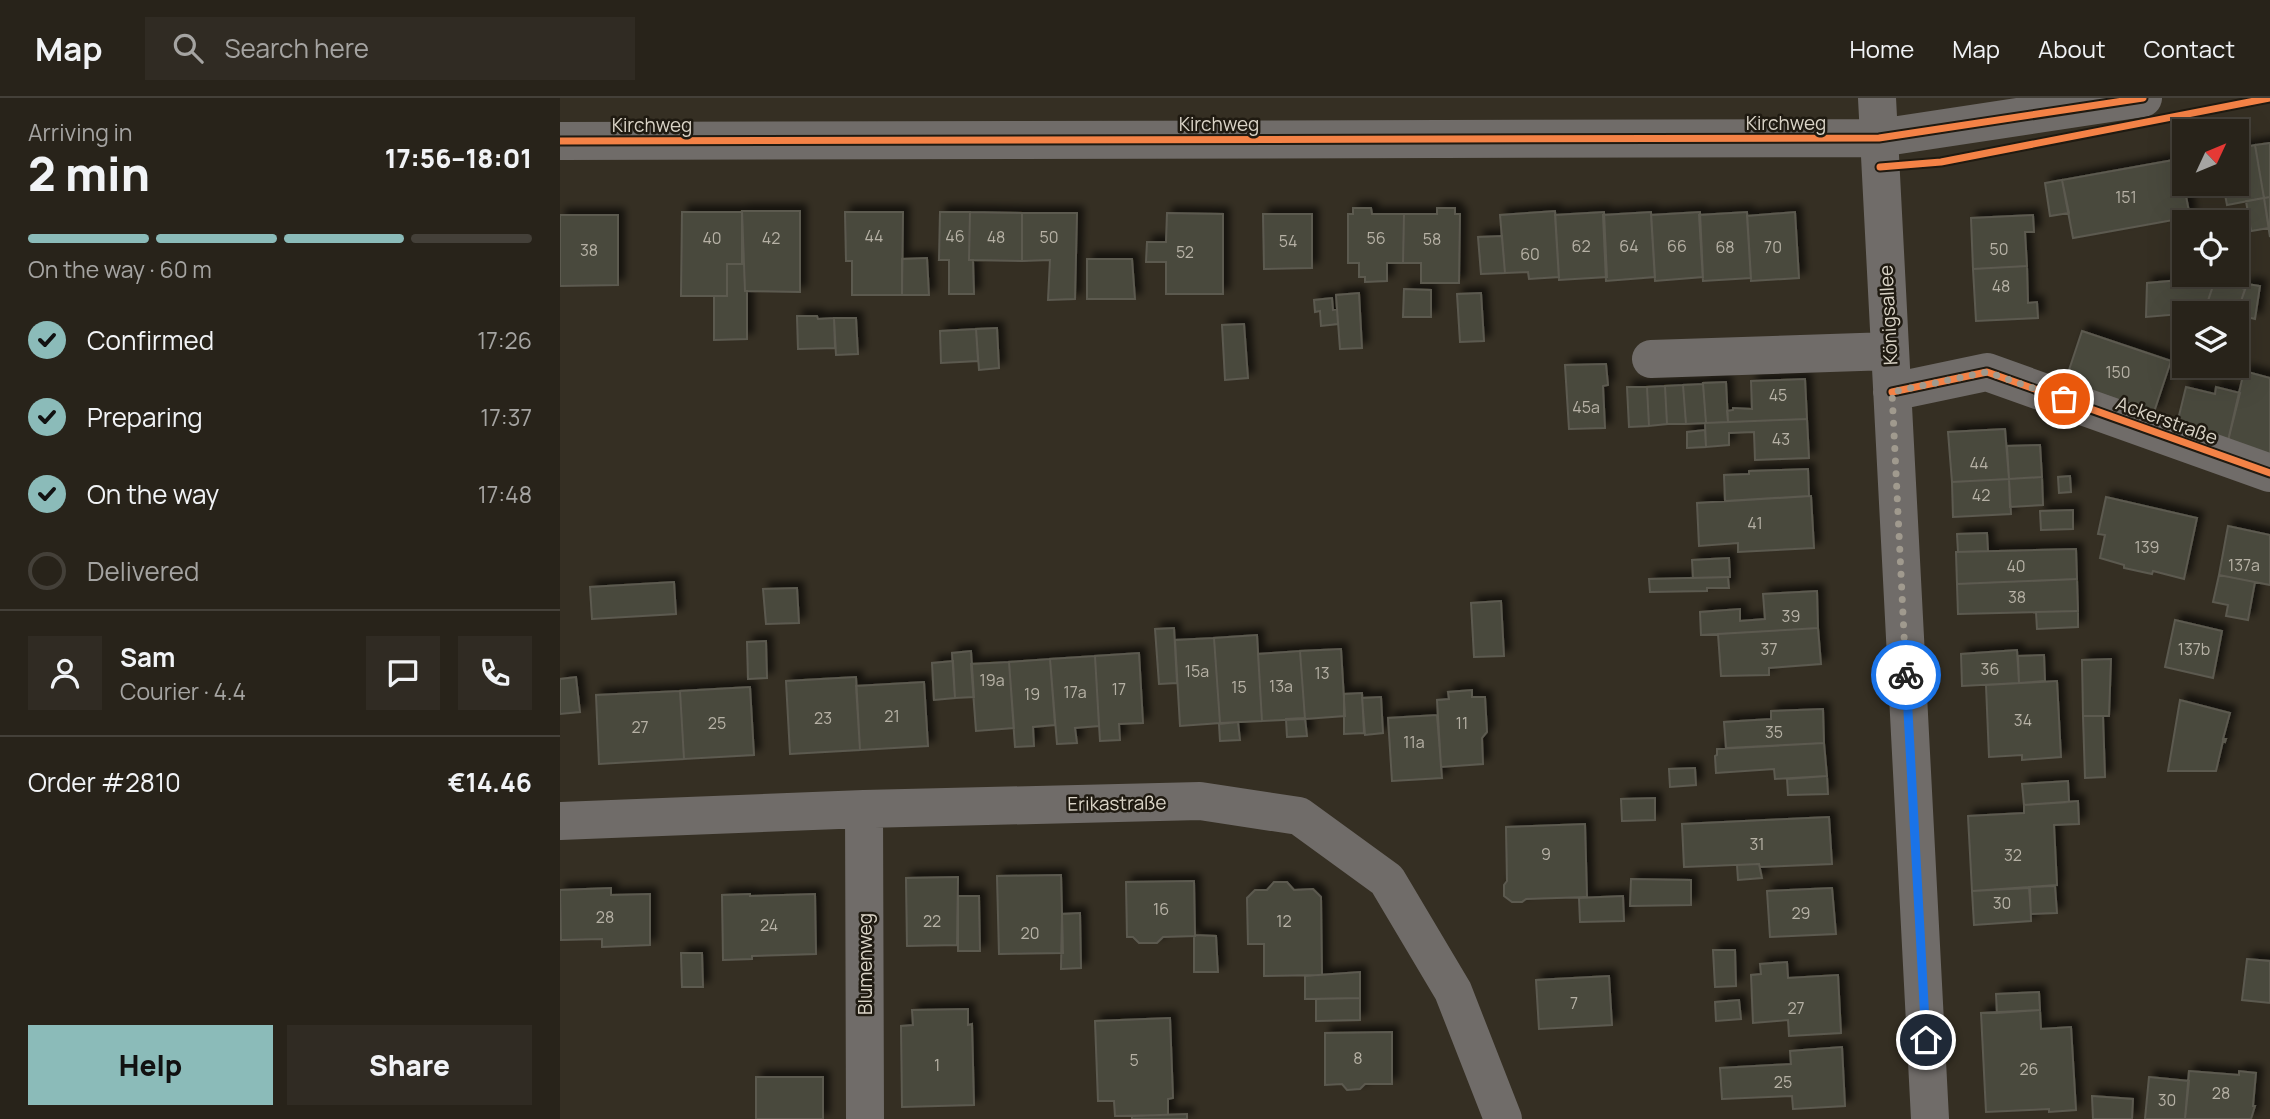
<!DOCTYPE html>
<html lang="en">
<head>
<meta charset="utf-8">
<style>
	body { margin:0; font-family:Manrope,sans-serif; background:#302b23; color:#f1f3f6; height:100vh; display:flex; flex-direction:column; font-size:26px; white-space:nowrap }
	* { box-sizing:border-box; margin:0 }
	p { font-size:23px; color:#a5a4a2 }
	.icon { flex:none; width:38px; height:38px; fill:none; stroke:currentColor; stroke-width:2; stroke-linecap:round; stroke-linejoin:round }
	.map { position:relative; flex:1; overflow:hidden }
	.drawer { display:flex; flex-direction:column; background:#28231a; width:560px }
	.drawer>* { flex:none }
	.needle { width:46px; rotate:46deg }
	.fabs { position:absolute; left:1612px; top:21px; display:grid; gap:14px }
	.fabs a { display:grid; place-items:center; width:77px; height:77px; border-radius:0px; background:#28231a; box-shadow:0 7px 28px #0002,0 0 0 2px #444039; font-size:35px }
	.pin { position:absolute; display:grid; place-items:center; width:60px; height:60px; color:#fff; margin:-30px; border:4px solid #fff; border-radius:50%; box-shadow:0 2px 7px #0007 }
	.courier { position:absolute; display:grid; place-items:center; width:70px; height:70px; margin:-35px; border:5px solid #1a73e8; border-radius:50%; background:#fff; color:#222; box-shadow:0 2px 9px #0007 }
	.summary em { font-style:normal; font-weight:800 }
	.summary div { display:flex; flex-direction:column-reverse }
	.summary { display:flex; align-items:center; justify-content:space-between; height:119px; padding:0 28px }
	h1 { font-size:46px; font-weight:800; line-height:52px }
	.bar { display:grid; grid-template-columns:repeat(4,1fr); gap:10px 7px; align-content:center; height:84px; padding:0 28px }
	.bar i { height:9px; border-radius:5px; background:#444039 }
	.bar .current { background:#8bbbb9 }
	.bar p { grid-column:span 4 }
	.line { display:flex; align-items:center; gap:18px; padding:0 28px; border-top:2px solid #444039 }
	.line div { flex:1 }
	.round { display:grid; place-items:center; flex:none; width:74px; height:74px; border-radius:0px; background:#302b23 }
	ol { padding:0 28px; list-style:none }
	li { display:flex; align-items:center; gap:21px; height:77px }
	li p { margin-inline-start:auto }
	li .icon { padding:7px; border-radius:50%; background:#8bbbb9; color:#111; stroke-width:4 }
	li:last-child { color:#a5a4a2 }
	li i { width:38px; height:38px; border:4px solid #444039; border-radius:50% }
	.cta { display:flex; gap:14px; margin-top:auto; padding:14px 28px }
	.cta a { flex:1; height:80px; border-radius:0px; background:#8bbbb9; color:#111; font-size:28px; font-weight:800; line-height:80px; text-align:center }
	.cta a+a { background:#302b23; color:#f1f3f6 }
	header { display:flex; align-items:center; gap:42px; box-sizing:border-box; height:98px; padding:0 35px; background:#28231a; border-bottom:2px solid #444039 }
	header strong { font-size:33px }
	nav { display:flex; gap:38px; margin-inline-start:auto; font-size:24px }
	.search { width:490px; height:63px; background:#302b23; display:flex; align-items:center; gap:18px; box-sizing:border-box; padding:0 24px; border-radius:0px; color:#a5a4a2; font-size:26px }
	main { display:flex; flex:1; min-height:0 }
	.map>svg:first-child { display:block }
	.building { fill:#4a483e; stroke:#5c5a50; stroke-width:2; filter:url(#shadow) }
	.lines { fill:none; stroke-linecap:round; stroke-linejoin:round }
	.minor { stroke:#706c69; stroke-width:38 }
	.cycleway-casing { stroke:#1f1a11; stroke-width:11 }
	.cycleway { stroke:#f48246; stroke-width:7 }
	.done { stroke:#a09a8e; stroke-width:7; stroke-dasharray:0 12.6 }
	.route { stroke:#1a73e8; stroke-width:9 }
	.labels { text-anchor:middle; stroke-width:5; stroke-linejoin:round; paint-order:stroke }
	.number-label { font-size:16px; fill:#b6b1a5 }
	.street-label { font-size:19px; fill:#dad4c7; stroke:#1f1a11 }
</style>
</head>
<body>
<header>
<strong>Map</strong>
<div class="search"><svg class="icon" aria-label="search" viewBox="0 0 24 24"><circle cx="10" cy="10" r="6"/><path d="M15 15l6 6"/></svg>Search here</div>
<nav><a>Home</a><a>Map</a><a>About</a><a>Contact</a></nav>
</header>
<main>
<section class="drawer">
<div class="summary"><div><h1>2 min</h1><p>Arriving in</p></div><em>17:56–18:01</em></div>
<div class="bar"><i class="current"></i><i class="current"></i><i class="current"></i><i></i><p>On the way · 60 m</p></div>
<ol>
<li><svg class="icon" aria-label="check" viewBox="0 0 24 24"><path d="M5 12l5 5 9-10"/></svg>Confirmed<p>17:26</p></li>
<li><svg class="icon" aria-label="check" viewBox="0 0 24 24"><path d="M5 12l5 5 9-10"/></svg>Preparing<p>17:37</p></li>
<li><svg class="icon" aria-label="check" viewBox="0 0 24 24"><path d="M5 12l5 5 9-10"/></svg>On the way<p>17:48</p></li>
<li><i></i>Delivered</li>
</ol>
<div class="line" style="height:126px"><a class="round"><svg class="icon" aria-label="person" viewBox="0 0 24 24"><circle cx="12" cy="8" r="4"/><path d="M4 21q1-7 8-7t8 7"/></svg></a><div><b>Sam</b><p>Courier · 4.4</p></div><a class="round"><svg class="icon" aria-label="chat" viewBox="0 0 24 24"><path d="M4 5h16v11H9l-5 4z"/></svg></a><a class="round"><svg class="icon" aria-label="phone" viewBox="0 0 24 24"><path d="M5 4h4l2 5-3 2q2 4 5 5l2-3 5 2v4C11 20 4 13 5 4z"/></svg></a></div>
<div class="line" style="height:91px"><div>Order #2810</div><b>€14.46</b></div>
<div class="cta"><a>Help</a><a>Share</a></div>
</section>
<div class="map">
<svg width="1710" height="1021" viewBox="0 0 1710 1021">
	<defs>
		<filter id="shadow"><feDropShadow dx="6" dy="-6" stdDeviation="3.5" flood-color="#0009"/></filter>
	</defs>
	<rect width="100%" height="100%" fill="#352f23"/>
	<!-- building -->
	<path class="building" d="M1710,45V99L1704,100L1695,47Z
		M1695,47L1704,100L1667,107L1663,86H1676V51Z
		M1619,61L1630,119L1513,140L1502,82Z
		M1502,82L1509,115L1490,118L1485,85Z
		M1710,99V139L1704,100Z
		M1704,100L1709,130L1691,133L1686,103Z
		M793,110H811L812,116H844L843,165H827V183L805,184V179H799V165H788V116H793Z
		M877,110H895V116H900L899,185H861V165H843L844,116H877Z
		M182,113H240V194L185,193Z
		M995,113L999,179L969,181L968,174L945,175L940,117Z
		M122,114H182V166H167V198H121Z
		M285,114H343L342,197H292V163H286Z
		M380,114H410L409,162H413L414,196H389V162H379Z
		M410,114L462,115V163L409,162Z
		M1044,114L1047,179L999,182L995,117Z
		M1091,114L1095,179L1046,183L1043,117Z
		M1140,114L1143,179L1095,183L1091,117Z
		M1187,114L1191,180L1143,183L1139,117Z
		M1235,114L1239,180L1191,183L1187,118Z
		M462,115H517L515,201L488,202L490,162L462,163Z
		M607,115L663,116V196H606V164H586L587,144H606Z
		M703,116H752V170L704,171Z
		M0,117H58V187L0,188Z
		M1473,117L1474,134H1465L1467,168L1413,171L1411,120Z
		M942,138L945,175L921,176L918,139Z
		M367,160L369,197H342V161Z
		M527,161H572L575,201H527Z
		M167,166H184L185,193H187V241L154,242V198H167Z
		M1467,168L1468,205L1477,204L1478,220L1416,223L1413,171Z
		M1656,179L1644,214L1586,219L1587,185Z
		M1655,182L1685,191L1678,212L1669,209L1667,215H1644Z
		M1687,186L1700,188L1695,221L1679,217L1678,212Z
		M844,191L871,192V219H843Z
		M799,195L802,250L780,251L776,197Z
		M921,195L924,243L900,244L897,196Z
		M772,200L773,212L777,211L778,226L761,228L760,213L755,214L754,202Z
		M237,218H257L258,221L274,220L275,250L238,251Z
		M274,220H296L298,256L276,257Z
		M684,226L688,280L665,282L662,227Z
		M437,230L439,270L419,272L416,231Z
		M416,231L418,263L381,265L380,233Z
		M1522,233L1611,263L1594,314L1505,284Z
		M1046,266L1048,287L1043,288L1045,330L1009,331L1005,267Z
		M1684,273L1710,280V359L1667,347Z
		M1245,281L1247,321L1168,324L1167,313L1173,312V310L1192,311L1191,283Z
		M1166,284L1168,324L1146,325L1143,285Z
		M1143,286L1146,325L1126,326L1123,287Z
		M1123,287L1126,326H1107L1105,288Z
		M1105,288L1107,326L1089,328L1087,289Z
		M1067,289H1087L1089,328L1069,329Z
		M1626,289L1655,296L1656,289L1680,295L1667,347L1615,334Z
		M1247,321L1249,360L1195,362L1194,334L1169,335V347L1146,349L1145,325Z
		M1445,331L1449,381L1392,384L1388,334Z
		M1145,332L1146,349L1127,350V334Z
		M1480,347L1482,379L1449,381L1447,348Z
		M1248,371L1249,398L1165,403L1164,377L1189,376V373Z
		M1510,378L1511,394L1499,395L1498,379Z
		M1482,379L1483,407L1450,409L1449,381Z
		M1449,381L1451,416L1393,419L1392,384Z
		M1251,398L1254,450L1178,454V445L1139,448L1137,405Z
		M1546,399L1637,420L1624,481L1593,473L1592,476L1564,470V467L1540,460L1545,437L1538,436Z
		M1513,412V431L1481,432L1480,413Z
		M1668,428L1710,437V487L1659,477Z
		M1427,435L1428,453L1398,454L1397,436Z
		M1516,451L1517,481L1397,486L1396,454Z
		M1169,460L1170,479L1133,480L1132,462Z
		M1659,477L1695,484L1688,522L1666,518L1668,507L1653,504Z
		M1168,479L1169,490H1147V493L1090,494L1089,481Z
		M1517,481L1518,513L1398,516L1397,486Z
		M114,484L116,516L32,521L30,489Z
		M237,490L239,525L206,526L203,491Z
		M1257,493L1258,530L1141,537L1140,514L1180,511V523L1205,521L1203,496Z
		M941,503L944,558L914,559L911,505Z
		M1518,513V529L1477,531L1476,514Z
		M1615,522L1662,533L1653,580L1605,569Z
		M614,530L617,585L599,586L595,531Z
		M1258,530L1261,566L1209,570V577L1161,578L1158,536Z
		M697,537L702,623L660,625L654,540Z
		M654,540L660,625L620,628L615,542Z
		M206,543L207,580L188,581L187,544Z
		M781,551L785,618L745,621L740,553Z
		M1457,552L1459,585L1402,588L1401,556Z
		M411,553L414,599L395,600L392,555Z
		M740,553L745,621L702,623L698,556Z
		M579,555L583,625L559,626L560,642L540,643L535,558Z
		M1484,557L1485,583L1459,585L1458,558Z
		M535,558L539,628L515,630L517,645L497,646L490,561Z
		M490,561L495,627L473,629L474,648L455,649L449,564Z
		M1551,561L1549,618H1523L1522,562Z
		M393,563L395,600L374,602L372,565Z
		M449,564L454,630L416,633L411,566Z
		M16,579L20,614L0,616V581Z
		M296,579L300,652L230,656L226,583Z
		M1497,583L1501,659L1462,662V657L1429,659L1426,587Z
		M364,584L368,648L300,652L296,588Z
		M190,589L194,657L124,661L120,593Z
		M912,592V599H925L927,634L922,640L923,666L881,669L877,602L889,601L888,594Z
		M120,593L124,661L39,666L36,597Z
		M802,595L804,635L784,636V596Z
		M821,599L823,635L805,637L802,600Z
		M1620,602L1670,615L1663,641H1666L1665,644L1663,643L1656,673H1608Z
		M1263,611L1264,645L1166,650L1164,624L1211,621V613Z
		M877,617L882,680L832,683L828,620Z
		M1523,618H1543L1545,679L1525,680Z
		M745,620L747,638L727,639L726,621Z
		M678,624L680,642L660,643L659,626Z
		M1264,645L1267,678L1215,681L1214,671L1156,675L1155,658L1157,657V651Z
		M1135,670L1136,687L1110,689L1109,671Z
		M1267,678L1268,696L1228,697L1227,681Z
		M1508,683L1509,704L1464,707L1462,686Z
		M1095,700V722L1062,723L1061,701Z
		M1518,703L1519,726L1494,727L1497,787L1412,793L1408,718L1464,715V707Z
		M1269,719L1272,766L1200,769L1199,766L1124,769L1122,726Z
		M1025,726L1027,799L966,801L962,804H952L944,798V787L947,783L946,729Z
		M1199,766L1202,780L1178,782L1177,767Z
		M501,777L503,855L439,856L437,778Z
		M398,779L397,847L347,848L346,780Z
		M1071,781L1131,782V807L1070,808Z
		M634,783L635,838L603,839L597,845H579L573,839H567L566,784Z
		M714,784H727L734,792L753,791L761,799L762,877L704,878V846H688L687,800L695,792H707Z
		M1495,788L1497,815L1471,816L1469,789Z
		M51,790V797L90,796V847L42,849V841L1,842L0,792Z
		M1272,790L1276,836L1210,839L1207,793Z
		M1470,790L1471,823L1414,827L1412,793Z
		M190,796V798L255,796L256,856L192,858V861L163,862L162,797Z
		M398,798H419L420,853H398Z
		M1063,798L1064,823L1020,824L1019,800Z
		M520,815L521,870L501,871L502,816Z
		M635,837L656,838L658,874H634V839Z
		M1153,852H1175L1176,888L1155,889Z
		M121,855H142L143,889H122Z
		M1687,861L1710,863V905L1682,902Z
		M1227,864L1228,880L1278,877L1281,935L1229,938L1228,922L1193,925L1191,877L1201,876L1200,866Z
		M800,874V900L745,901V878Z
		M1049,878L1052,927L979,931L976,882Z
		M1479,894L1480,912L1437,915L1436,896Z
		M800,900V922L756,923V901Z
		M1179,902L1181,921L1156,923L1155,904Z
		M408,911V927L412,926L414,1007L342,1009L341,928L353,927L352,912Z
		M1480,912L1481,931L1511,929L1516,1012L1489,1014V1011L1426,1014L1421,915Z
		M610,920L613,1000L608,1001V1017L555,1018L554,1003H538L535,923Z
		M832,934V986H805L800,991L787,992L782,986L765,987V935Z
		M1282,949L1285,1008L1233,1011L1232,998L1162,1001L1160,970L1231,966L1230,953Z
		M1629,973L1679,977V973L1696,975L1693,1008H1695L1691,1021H1625Z
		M196,979H263V1021H196Z
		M1589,979L1629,983L1625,1021H1585Z
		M1532,998L1573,1001L1572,1021H1533Z
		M627,1016V1021H572V1018Z"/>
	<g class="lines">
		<!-- minor -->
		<path class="minor" d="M1317,0L1370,1021
			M0,43L1319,40L1583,0
			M1091,261L1330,253
			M1332,294L1427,274L1710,375
			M304,711L305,1021
			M0,723L304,711L640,703L739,718L827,782L893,893L943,1021"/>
		<defs>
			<path id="cycleway" d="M0,43L1319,40L1583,0
				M1320,69L1381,64L1710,0
				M1332,294L1427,274L1710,375"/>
		</defs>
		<!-- cycleway casing -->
		<use href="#cycleway" class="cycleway-casing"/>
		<!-- cycleway -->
		<use href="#cycleway" class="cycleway"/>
	</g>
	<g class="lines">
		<!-- done -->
		<path class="done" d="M1346,577L1332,294L1427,274L1504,301"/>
		<!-- route -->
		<path class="route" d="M1346,577L1366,942"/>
	</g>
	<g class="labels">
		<!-- number labels -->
		<g class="number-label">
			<text x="1566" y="105">151</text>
			<text x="314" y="144">44</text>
			<text x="395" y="144">46</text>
			<text x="436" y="145">48</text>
			<text x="489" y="145">50</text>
			<text x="152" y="146">40</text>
			<text x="211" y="146">42</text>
			<text x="816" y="146">56</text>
			<text x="872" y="147">58</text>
			<text x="728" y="149">54</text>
			<text x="1021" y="154">62</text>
			<text x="1069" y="154">64</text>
			<text x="1117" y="154">66</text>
			<text x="1165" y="155">68</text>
			<text x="1213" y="155">70</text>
			<text x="1439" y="157">50</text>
			<text x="29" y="158">38</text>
			<text x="625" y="160">52</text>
			<text x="970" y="162">60</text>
			<text x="1441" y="194">48</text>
			<text x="1558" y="280">150</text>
			<text x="1218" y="303">45</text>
			<text x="1026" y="315">45a</text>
			<text x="1221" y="347">43</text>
			<text x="1419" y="371">44</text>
			<text x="1421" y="403">42</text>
			<text x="1195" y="431">41</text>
			<text x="1587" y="455">139</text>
			<text x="1684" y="473">137a</text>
			<text x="1456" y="474">40</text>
			<text x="1457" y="505">38</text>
			<text x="1231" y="524">39</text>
			<text x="1209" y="557">37</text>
			<text x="1634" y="557">137b</text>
			<text x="1430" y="577">36</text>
			<text x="637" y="579">15a</text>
			<text x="762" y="581">13</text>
			<text x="432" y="588">19a</text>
			<text x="721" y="594">13a</text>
			<text x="679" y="595">15</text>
			<text x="559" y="597">17</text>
			<text x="515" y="600">17a</text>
			<text x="472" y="602">19</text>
			<text x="332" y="624">21</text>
			<text x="263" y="626">23</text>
			<text x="1463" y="628">34</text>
			<text x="157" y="631">25</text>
			<text x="902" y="631">11</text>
			<text x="80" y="635">27</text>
			<text x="1214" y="640">35</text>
			<text x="854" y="650">11a</text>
			<text x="1197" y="752">31</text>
			<text x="986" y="762">9</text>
			<text x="1453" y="763">32</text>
			<text x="1442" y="811">30</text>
			<text x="601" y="817">16</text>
			<text x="1241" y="821">29</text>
			<text x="45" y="825">28</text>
			<text x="372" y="829">22</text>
			<text x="724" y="829">12</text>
			<text x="209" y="833">24</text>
			<text x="470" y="841">20</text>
			<text x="1014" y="911">7</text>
			<text x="1236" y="916">27</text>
			<text x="798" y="966">8</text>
			<text x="574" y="968">5</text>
			<text x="377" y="973">1</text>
			<text x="1469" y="977">26</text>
			<text x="1223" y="990">25</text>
			<text x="1661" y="1001">28</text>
			<text x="1607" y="1008">30</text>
		</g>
		<!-- street labels -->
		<g class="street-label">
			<text x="1226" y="32">Kirchweg</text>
			<text x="659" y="33">Kirchweg</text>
			<text x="92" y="34">Kirchweg</text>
			<text transform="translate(1328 217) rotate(-93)" y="7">Königsallee</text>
			<text transform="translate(1607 322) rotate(20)" y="7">Ackerstraße</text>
			<text transform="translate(557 705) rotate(-1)" y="7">Erikastraße</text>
			<text transform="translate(305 866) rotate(-90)" y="7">Blumenweg</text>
		</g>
	</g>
</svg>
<div class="fabs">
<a><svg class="needle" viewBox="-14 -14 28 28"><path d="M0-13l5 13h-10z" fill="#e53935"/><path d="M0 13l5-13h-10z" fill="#a5a4a2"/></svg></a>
<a><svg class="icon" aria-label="locate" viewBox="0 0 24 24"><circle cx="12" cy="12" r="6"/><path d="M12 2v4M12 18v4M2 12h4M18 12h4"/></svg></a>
<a><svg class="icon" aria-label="layers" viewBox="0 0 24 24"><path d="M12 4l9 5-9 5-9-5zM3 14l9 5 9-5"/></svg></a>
</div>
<div class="pin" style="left:1504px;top:301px;background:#ea580c"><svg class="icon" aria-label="bag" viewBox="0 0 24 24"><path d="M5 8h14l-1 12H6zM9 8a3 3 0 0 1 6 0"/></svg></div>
<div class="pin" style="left:1366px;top:942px;background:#1f2937"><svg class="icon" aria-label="home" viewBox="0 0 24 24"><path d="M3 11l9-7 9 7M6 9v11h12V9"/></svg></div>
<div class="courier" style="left:1346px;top:577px"><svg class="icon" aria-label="bike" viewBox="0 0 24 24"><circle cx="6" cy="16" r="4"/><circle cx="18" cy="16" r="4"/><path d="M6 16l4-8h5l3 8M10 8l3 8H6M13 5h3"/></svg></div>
</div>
</main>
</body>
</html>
